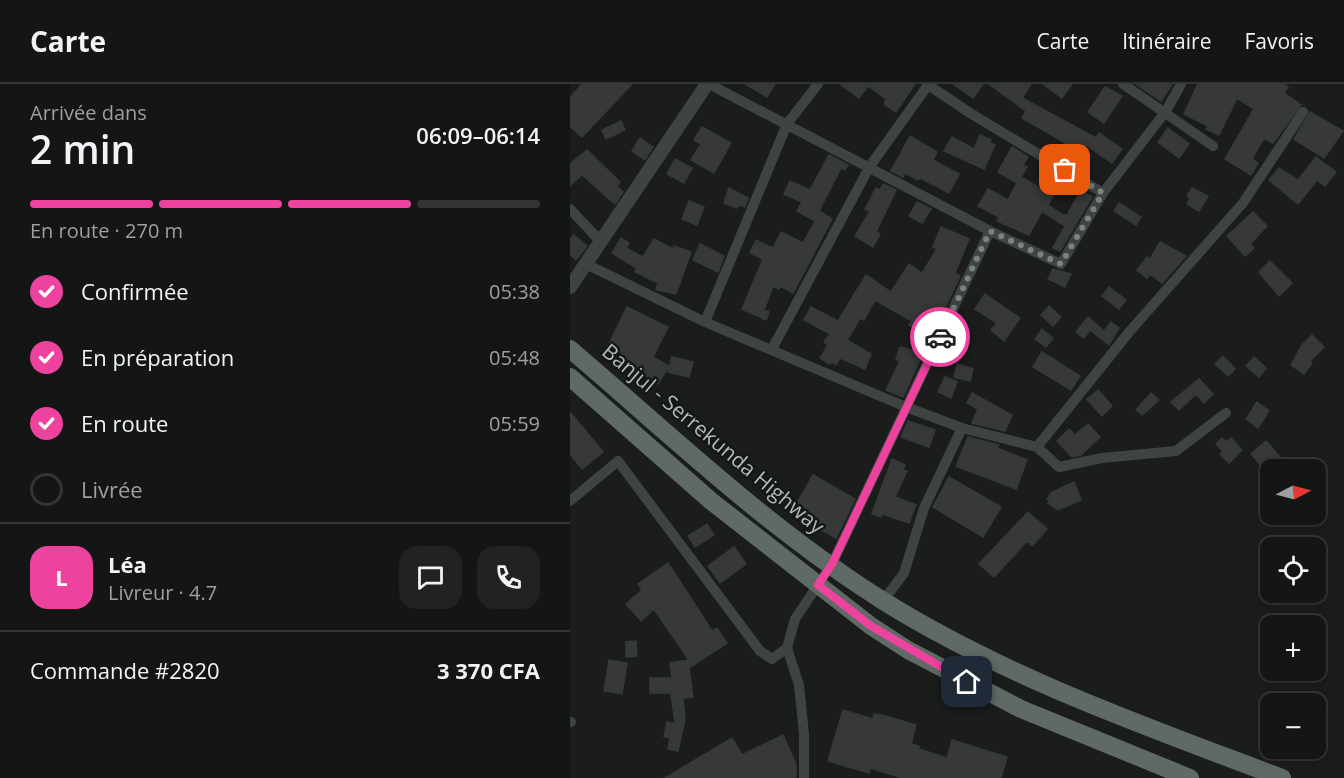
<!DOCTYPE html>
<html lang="fr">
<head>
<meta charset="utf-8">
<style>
	body { margin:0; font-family:"Open Sans",sans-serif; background:#212322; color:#f1f3f6; height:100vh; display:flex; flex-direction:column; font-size:22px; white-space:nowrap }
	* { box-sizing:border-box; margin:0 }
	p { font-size:20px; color:#9d9fa0 }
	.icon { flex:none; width:33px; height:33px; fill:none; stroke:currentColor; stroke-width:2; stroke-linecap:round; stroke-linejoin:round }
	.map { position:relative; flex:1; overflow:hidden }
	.panel { display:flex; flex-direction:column; background:#141615; width:570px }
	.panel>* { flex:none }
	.needle { width:39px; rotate:84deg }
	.tools { position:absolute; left:690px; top:375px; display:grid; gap:12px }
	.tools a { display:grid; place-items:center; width:66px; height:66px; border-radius:12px; background:#141615; box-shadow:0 3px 9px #0003,0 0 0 2px #333534; font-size:30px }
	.pin { position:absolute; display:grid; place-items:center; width:51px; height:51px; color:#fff; margin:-26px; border-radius:12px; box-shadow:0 3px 9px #0006 }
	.courier { position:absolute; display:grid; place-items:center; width:60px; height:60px; margin:-30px; border:4px solid #ed429d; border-radius:50%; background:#fff; color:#222; box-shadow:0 2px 8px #0007 }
	.headline em { font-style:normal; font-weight:600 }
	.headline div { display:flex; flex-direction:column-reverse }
	.headline { display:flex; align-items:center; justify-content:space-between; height:102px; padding:0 30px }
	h1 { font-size:39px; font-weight:600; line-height:45px }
	.bar { display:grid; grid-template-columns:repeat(4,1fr); gap:9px 6px; align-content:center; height:72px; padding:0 30px }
	.bar i { height:8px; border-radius:4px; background:#333534 }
	.bar .current { background:#ed429d }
	.bar p { grid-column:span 4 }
	.line { display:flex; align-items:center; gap:15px; padding:0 30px; border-top:2px solid #333534 }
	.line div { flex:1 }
	.round { display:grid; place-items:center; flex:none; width:63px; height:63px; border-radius:18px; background:#212322 }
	ol { padding:0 30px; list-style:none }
	li { display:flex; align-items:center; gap:18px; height:66px }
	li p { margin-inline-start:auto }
	li .icon { padding:6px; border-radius:50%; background:#ed429d; color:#fff; stroke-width:4 }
	li:last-child { color:#9d9fa0 }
	li i { width:33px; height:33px; border:3px solid #333534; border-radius:50% }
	header { display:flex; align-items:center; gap:36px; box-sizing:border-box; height:84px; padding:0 30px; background:#141615; border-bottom:2px solid #333534 }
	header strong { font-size:28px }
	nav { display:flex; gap:33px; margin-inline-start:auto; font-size:21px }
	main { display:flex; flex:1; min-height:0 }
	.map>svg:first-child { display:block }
	.building { fill:#363938; stroke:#353938; stroke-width:1.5 }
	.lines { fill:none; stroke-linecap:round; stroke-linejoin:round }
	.minor { stroke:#3e4441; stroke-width:10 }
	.tertiary { stroke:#3e4441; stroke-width:14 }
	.trunk { stroke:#606a65; stroke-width:18 }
	.done { stroke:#7a847f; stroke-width:6; stroke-dasharray:0 10.8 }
	.route { stroke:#ed429d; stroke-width:8 }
	.labels { text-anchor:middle; stroke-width:5; stroke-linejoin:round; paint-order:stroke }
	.street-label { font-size:21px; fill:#aebcb5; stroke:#151817 }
</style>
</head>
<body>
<header>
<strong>Carte</strong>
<nav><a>Carte</a><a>Itinéraire</a><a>Favoris</a></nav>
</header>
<main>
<section class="panel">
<div class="headline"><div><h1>2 min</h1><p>Arrivée dans</p></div><em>06:09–06:14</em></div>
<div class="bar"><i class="current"></i><i class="current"></i><i class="current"></i><i></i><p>En route · 270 m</p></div>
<ol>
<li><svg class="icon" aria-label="check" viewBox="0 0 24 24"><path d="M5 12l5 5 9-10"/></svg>Confirmée<p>05:38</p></li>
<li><svg class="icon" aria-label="check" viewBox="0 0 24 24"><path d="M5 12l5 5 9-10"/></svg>En préparation<p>05:48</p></li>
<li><svg class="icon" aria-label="check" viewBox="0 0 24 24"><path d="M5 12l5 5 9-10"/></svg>En route<p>05:59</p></li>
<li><i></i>Livrée</li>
</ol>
<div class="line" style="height:108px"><b class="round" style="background:#ed429d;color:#fff">L</b><div><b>Léa</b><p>Livreur · 4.7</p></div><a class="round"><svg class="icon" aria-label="chat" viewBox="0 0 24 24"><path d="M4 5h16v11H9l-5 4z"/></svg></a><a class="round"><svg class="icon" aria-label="phone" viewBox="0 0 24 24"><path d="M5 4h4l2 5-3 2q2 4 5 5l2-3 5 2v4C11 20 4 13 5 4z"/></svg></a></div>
<div class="line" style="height:78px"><div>Commande #2820</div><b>3 370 CFA</b></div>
</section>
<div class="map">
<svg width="774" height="694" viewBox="0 0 774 694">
	<rect width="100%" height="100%" fill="#1a1d1c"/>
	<!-- building -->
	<path class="building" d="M12,0H62L12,53L0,42V14Z
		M175,0H205L197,13Z
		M270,0H345L326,28L314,20L316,15L298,2L289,14Z
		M383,0H413L403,14Z
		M419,0H461L452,14L526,54L529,49L552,65L542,79L516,61L511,68L452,34L456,27Z
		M473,0H502L492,14Z
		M566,0H602L591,17Z
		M628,0H713L718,3L714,9L731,21L703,59L694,54L682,75L688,79L681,91L655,75L684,25L667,14L649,51L636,45L638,42L614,30Z
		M535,3L552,12L534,39L518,28Z
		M740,28L773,47L754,74L724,55Z
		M51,37L55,46L36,55L32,46Z
		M132,43L161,59L144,89L121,76L131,60L124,56Z
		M598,44L619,60L609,74L588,58Z
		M410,51L421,56L420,59L425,61L414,85L374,67L382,53L404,65Z
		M340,52L367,68L363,76L389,90L379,109L349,93L348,96L335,89L333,93L321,87Z
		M70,54L83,63L75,76L62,67Z
		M442,63L458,73L453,81L457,83L451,93L483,112L478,121L493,131H497L511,106L522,113L490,167L483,164L495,142L472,127L459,151L427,137L429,133L408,122L418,105L438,116L447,99L428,88Z
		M17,66L50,98L47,102L53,108L45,120L12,91L0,101V80Z
		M259,71L278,81L275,86L271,84L249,127L262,135L223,209L210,202L209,205L203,202L194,226L199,228L196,236L172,225L193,175L180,169L186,156L203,164L211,148L233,159L245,137L227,127L232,118L214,110L220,97L240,106Z
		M746,73L766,88L755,102L747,96L728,120L699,96L709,84L728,96Z
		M105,75L122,84L114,99L97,90Z
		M313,100L326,106L306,148L310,150L303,163L285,152L300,127L295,125L306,104L310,106Z
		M159,104L178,114L175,123L169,121L167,124L154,119Z
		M622,104L638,112L629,127L617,120L620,114L617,112Z
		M119,117L134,123L127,141L112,135Z
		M347,118L361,125L352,139L339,132Z
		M549,119L571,133L566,141L544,127Z
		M683,128L697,142L680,160L684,164L675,172L657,152Z
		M371,143L399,155L385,189L390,192L373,228L370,226L356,251L339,241L342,237L305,216L294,236L290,234L277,256L301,270L295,285L270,274L266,281L262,278L260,280L250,274L258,261L254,258L260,250L234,236L241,223L268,237L296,191L321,208L339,180L352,189L367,165L363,163Z
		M4,151L17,162L6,176L0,170V155Z
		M51,154L59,159L56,164L73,173L84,155L103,165L104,162L121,168L106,210L86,206L88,199L65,188L67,184L42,169Z
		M590,158L616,172L592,199L580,190L577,194L567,186L577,173L580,175Z
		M130,160L154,172L148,188L123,176Z
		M700,177L722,199L709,212L689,188Z
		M483,185L501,190L495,203L478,195Z
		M539,203L556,216L549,225L532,212Z
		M415,210L450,234L434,257L421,246L427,239L405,225Z
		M479,222L491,233L483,242L471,231Z
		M57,223L98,243L83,273L99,282L88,300L54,278L55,276L36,266Z
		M518,233L534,247L541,238L549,244L539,261L520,246L514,254L506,248Z
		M472,245L483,254L476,263L465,255Z
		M742,251L754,263L740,277L742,279L734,290L721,281L732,261Z
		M330,263L353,269L333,313L316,306L330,277L326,275Z
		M472,268L510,292L501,306L463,283Z
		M653,272L665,285L658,292L645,280Z
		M102,273L123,278L119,293L98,288Z
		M684,273L696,284L689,293L676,282Z
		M387,280L403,285L400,297L384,293Z
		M375,293L387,298L381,314L368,308Z
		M629,295L643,310L634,319L626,310L609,326L601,318Z
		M528,306L542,322L532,332L517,315Z
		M402,309L442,331L435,347L402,339L408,325L397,319Z
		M581,309L589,316L572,331L566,326Z
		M687,318L699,327L688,344L676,335Z
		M0,328L33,368L12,385L0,370Z
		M338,337L365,346L359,363L331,353Z
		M518,340L530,353L511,371L502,373L487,357L499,345L505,351Z
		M398,353L429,361L427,364L457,376L446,405L386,382Z
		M652,354L656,358L661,354L672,366L659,379L650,370L653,367L646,360Z
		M696,357L721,386H695L681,370Z
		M322,375L335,381L333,386L337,387L325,413L346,421L339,439L312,430L311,433L302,430Z
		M243,391L285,415L266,454L221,429Z
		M379,393L431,423L413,453L363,423Z
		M504,398L511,416L488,426L478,419L480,417L477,415L482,408Z
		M458,428L477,445L462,462L457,457L424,493L409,480Z
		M137,440L144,451L125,463L118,452Z
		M164,463L176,480L150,499L138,482Z
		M98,479L142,547L147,544L157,559L119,584L123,613L113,614L115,635L108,667L98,665L100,654L94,653L97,638L105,640L101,609H80V594H102L100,579L119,576L84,525L71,537L56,520L72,506L68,500Z
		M66,557L67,572L56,573V558Z
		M39,576L57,579L52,610L34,607Z
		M273,626L303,635L304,630L312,631L346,641L341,660L349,662V665L377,674L382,656L437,673L431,694H333L300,684L299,689L258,677Z
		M213,651L226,680V693L224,694H95L162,654L172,671Z"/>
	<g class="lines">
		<!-- minor -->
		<path class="minor" d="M139,0L420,147L491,180L533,109L596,27L611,0
			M357,0L400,29L533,109
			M553,0L643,62
			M0,125L31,158
			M16,180L135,238L336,323L392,344L467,363L560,247L673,119L733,28
			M135,238L217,40L248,0
			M202,265L300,82L358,1
			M467,363L489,383L532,374L606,367L656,329
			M0,417L48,377L190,567L202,575L217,564
			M313,517L334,489L354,424L392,344
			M0,638H1
			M234,694V650L229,601L217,564L225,535L262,480L420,147"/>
		<!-- tertiary -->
		<path class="tertiary" d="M0,203L137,0"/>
		<!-- trunk -->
		<path class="trunk" d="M0,265C102,352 201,447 315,518C437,594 578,643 712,694
			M0,293L141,417L301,542L338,566L451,625L620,694"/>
	</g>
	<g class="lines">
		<!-- done -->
		<path class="done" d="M370,253L420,147L491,180L533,109L495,86"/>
		<!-- route -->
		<path class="route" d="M370,253L262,480L248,501L301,542L397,598"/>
	</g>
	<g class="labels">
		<!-- street labels -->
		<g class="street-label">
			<text transform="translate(143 355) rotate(40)" y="7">Banjul - Serrekunda Highway</text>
		</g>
	</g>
</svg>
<div class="tools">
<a><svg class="needle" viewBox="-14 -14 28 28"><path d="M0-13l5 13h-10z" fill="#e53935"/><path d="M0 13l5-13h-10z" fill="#9d9fa0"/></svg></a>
<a><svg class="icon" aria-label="locate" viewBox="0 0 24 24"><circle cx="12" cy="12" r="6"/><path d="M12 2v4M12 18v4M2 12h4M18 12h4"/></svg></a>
<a>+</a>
<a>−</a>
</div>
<div class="pin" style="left:495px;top:86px;background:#ea580c"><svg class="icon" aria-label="bag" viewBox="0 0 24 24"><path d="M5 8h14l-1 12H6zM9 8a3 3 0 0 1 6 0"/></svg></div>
<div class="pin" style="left:397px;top:598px;background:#1f2937"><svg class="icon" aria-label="home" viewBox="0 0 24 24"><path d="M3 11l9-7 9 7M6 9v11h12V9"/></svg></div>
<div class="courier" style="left:370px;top:253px"><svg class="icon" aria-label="car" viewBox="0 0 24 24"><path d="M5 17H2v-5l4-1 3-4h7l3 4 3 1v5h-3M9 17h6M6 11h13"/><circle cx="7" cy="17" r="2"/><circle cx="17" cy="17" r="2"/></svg></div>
</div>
</main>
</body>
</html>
